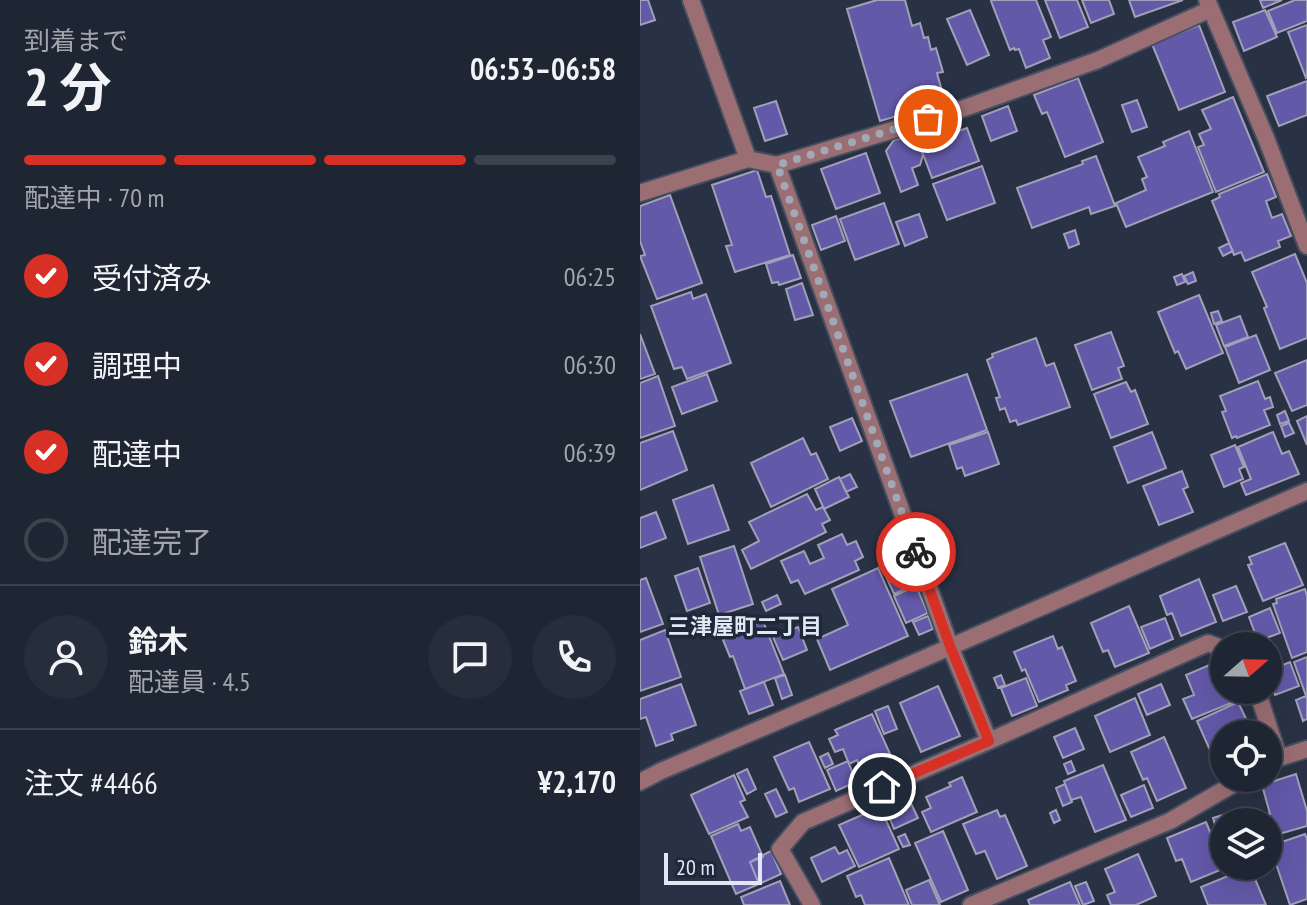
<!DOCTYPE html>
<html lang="ja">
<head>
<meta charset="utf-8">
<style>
	body { margin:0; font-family:"PT Sans Narrow","Noto Sans JP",sans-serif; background:#272e3b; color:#f1f3f6; height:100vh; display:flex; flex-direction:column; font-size:30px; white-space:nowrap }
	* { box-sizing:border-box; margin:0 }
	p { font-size:26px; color:#a1a5ac }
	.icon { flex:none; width:44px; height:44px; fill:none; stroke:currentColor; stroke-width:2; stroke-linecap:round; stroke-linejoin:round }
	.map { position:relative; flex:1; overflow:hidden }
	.details { display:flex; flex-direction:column; background:#1f2633; width:640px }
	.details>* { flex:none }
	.needle { width:52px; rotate:70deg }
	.buttons { position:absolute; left:570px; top:632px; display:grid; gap:16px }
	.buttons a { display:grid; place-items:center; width:72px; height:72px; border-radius:50%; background:#1f2633; box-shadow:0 8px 32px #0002,0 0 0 2px #3c434e; font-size:40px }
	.scale { position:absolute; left:24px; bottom:20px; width:98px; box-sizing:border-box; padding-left:8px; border:4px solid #e1e7f3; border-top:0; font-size:22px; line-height:28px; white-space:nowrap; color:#e1e7f3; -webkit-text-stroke:6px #1f2839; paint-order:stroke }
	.pin { position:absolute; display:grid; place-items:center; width:68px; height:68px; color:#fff; margin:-34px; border:4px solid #fff; border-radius:50%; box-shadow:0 2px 8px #0007 }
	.courier { position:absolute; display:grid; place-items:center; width:80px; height:80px; margin:-40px; border:6px solid #d93025; border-radius:50%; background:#fff; color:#222; box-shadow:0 2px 10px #0007 }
	.overview em { font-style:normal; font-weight:700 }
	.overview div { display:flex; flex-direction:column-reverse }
	.overview { display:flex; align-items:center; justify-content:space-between; height:136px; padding:0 24px }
	h1 { font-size:52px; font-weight:700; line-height:60px }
	.bar { display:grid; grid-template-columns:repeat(4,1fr); gap:12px 8px; align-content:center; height:96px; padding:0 24px }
	.bar i { height:10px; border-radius:6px; background:#3c434e }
	.bar .active { background:#d93025 }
	.bar p { grid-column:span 4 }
	.line { display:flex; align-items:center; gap:20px; padding:0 24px; border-top:2px solid #3c434e }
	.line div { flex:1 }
	.round { display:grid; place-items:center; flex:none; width:84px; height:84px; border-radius:42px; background:#272e3b }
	ol { padding:0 24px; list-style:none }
	li { display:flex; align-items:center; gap:24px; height:88px }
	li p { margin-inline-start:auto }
	li .icon { padding:8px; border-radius:50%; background:#d93025; color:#fff; stroke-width:4 }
	li:last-child { color:#a1a5ac }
	li i { width:44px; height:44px; border:4px solid #3c434e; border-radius:50% }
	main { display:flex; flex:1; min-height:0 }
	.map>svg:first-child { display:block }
	.building { fill:#6359a9; stroke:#a1a0b8; stroke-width:2 }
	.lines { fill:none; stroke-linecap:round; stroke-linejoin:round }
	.minor-casing { stroke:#464f60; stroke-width:20 }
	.minor { stroke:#9a6e73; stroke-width:16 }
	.done { stroke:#a1a8b6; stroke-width:8; stroke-dasharray:0 14.4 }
	.route { stroke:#d93025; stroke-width:10 }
	.labels { text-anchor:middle; stroke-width:7; stroke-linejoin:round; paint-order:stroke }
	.neighbourhood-label { font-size:22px; font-weight:bold; fill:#e1e7f3; stroke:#1f2839 }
</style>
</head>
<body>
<main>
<section class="details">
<div class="overview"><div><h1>2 分</h1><p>到着まで</p></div><em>06:53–06:58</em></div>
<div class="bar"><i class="active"></i><i class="active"></i><i class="active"></i><i></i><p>配達中 · 70 m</p></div>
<ol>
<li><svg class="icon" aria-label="check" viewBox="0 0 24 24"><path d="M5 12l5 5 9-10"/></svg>受付済み<p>06:25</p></li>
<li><svg class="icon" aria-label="check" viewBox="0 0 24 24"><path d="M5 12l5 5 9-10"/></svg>調理中<p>06:30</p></li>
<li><svg class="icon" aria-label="check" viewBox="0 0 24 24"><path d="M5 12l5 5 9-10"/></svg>配達中<p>06:39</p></li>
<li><i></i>配達完了</li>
</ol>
<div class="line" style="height:144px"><a class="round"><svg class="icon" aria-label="person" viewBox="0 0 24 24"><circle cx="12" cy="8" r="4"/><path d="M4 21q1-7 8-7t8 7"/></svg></a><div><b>鈴木</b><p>配達員 · 4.5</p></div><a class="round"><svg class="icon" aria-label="chat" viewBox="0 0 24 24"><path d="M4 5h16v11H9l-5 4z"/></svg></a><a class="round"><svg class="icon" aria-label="phone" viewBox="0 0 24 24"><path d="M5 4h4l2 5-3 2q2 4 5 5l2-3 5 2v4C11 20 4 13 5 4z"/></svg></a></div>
<div class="line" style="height:104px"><div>注文 #4466</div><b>¥2,170</b></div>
</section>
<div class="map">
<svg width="667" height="905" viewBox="0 0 667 905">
	<rect width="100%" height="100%" fill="#293244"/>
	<!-- building -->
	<path class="building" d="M0,0H8L15,20L0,25Z
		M237,0H265L272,26L280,23L284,38L288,37L291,50L296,48L303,72L297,73L305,102L240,121L207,9Z
		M353,0H396L411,37L403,40L410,58L386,68L379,49L375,50L374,48L370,50L351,1Z
		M405,0H437L448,27L420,38Z
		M442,0H469L474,14L451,23Z
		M489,0H543L495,17Z
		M620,0H642L623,8Z
		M655,0H667V21L637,33L628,11Z
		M330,10L349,55L327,65L307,19Z
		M625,10L637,37L604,51L593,22Z
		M559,25L585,92L539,110L512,44Z
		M667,25V77L666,78L648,32Z
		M438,78L463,142L425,157L407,112L402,114L394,95Z
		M667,81V115L639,126L627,96Z
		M593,97L624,172L576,192L558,147L564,145L559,134L571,129L562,110Z
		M497,100L507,127L492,132L482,105Z
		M136,101L147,134L125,141L114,108Z
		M368,106L377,131L351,141L342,116Z
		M327,128L339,161L292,178L280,146L283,144L281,138L294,134L295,139Z
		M549,131L573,192L486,227L476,203L506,190L502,179L507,177L498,157L525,146L523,142Z
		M275,133L283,155L280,165L272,168L278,185L261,192L246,151L254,140Z
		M226,153L240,193L196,209L181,169Z
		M456,156L475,206L451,214L449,207L392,228L377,188L443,164L442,161Z
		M342,166L355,203L307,220L293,184Z
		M117,170L126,197L131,196L150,255L95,272L86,246L92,245L72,185Z
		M627,174L636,197L626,201L632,218L642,214L651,236L638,241L640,247L605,261L601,252L594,255L572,201L580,197L579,194Z
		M30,195L62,283L17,299L0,256L5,255L0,241V206Z
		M244,203L259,244L215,260L200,219Z
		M279,214L287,237L265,246L256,222Z
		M196,216L205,241L181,250L172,225Z
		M435,230L439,244L429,248L424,234Z
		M589,243L593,251L583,256L579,248Z
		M655,254L667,283V338L640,349L624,308L627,307L612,272Z
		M153,255L161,278L139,285L138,282L132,283L126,264Z
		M553,272L556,281L548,284L544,276Z
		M542,274L545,282L537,285L534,277Z
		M162,283L173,315L155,320L146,289Z
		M51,292L53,299L66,294L91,363L47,379L42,367L34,369L11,306Z
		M559,295L583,353L546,369L538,351L535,353L518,312Z
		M578,311L582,321L574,324L571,313Z
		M600,316L608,337L584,346L576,325Z
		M471,332L484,366L478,368L482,379L452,390L435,345Z
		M0,334L15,374L0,379Z
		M616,335L630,370L599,383L585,347Z
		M396,338L406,366L414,363L430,407L378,425L376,420L370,422L365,408L360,410L356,398L360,397L347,360L353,357L352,354Z
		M667,360V405L652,411L635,373Z
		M67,374L77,401L42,414L32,387Z
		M327,374L347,430L271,457L250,401Z
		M18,376L35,426L0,438V383Z
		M618,381L625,399L630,397L633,407L624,410L630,425L597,438L596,436L592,438L582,412L586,411L580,396Z
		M486,382L491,392L495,390L508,424L471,438L454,394Z
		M645,411L649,421L640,424L637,415Z
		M667,416V445L657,421Z
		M212,418L222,441L200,451L190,427Z
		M649,423L654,433L645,437L641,426Z
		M33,431L47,470L0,490V443Z
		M348,432L359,464L325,476L322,467L317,469L309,445Z
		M512,432L526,468L488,483L474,447Z
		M633,432L642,454L649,451L659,474L606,495L601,483L611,479L598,447Z
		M163,438L171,455L176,453L188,479L131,507L111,463Z
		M595,445L604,467L599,469L603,479L584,487L571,455Z
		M542,471L548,487L543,489L553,512L519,525L503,486Z
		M210,474L217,487L206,492L200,479Z
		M199,477L209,497L184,509L175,489Z
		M73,485L89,530L48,544L33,500Z
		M167,494L176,510L183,507L190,520L182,524L186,532L111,569L102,550L119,541L109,522Z
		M16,512L26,538L0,548V518Z
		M202,534L207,545L216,541L223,557L215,561L219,570L165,594L158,580L151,583L141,561L164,551L170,564L184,558L178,545Z
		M645,543L663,585L623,601L608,565L612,564L609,557Z
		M94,546L113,604L79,615L60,557Z
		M265,557L277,583L254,594L242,568Z
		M58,568L70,603L47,611L35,576Z
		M238,568L268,636L190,670L177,639L208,625L192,589Z
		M6,578L23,624L0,632V580Z
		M559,579L576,622L541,636L532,613L527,615L520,596Z
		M276,586L288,613L266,623L254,596Z
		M596,586L607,612L583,621L573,595Z
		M665,589L667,596V652L652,658L633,604L637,603L636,599Z
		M137,595L141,604L126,611L122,602Z
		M489,606L509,653L475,667L468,650L463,652L451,623Z
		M630,608L640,633L618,641L609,617Z
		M288,616L293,629L279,635L273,622Z
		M525,618L533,639L510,649L501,627Z
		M123,621L144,674L105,689L93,656L90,657L83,640L87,638L86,635Z
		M158,627L167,650L143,660L133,637Z
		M25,630L41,677L0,691V640Z
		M413,636L418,649L422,647L436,681L426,685L428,690L399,702L385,669L382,671L374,652Z
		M638,657L640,664L630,667L628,661Z
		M667,657V719L663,721L656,700L666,696L654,662Z
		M650,662L659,686L635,695L628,677V671Z
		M574,663L582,682H584V690H598L601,699L552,719L543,699L554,695L546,675Z
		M145,675L152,695L142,699L135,678Z
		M361,675L365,685L358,688L354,678Z
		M386,678L397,706L372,716L361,688Z
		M124,682L133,705L109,714L100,691Z
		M41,684L56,725L31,734L33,740L16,746L6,717L0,719V699Z
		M521,684L530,705L507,715L498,694Z
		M298,686L320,736L281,752L260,703Z
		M495,698L510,735L470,752L455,716Z
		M598,702L610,727L602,731L603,734H584V762L577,766L557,721Z
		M248,706L257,729L244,734L235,711Z
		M232,714L255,765L225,779L217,760L209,764L203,749L195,752L189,739L198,735L195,730Z
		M435,728L444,749L423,758L414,737Z
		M524,737L546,788L517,801L507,778L503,780L491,752Z
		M169,742L190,789L159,802L154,788L149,790L134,757Z
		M188,753L193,764L185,768L180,757Z
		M208,761L216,782L196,791L187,770Z
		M431,761L435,771L428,774L424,764Z
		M463,765L486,820L455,832L441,797L431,800L424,781Z
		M107,769L116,789L107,794L97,774Z
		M656,774L667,811V826L632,836L626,815L630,814L622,785Z
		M94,775L105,800L100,802L108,817L69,834L51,795Z
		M322,777L337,812L291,832L282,812L291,808L286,797L311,786L309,783Z
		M425,784L432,802L423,806L416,788Z
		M504,785L513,808L491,817L481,795Z
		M136,789L147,812L136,817L125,794Z
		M268,797L278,818L254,829L245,807Z
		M240,807L259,849L219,867L199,825Z
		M357,810L360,817L365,815L387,866L357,879L345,851L336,854L323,824Z
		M416,810L420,820L414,823L410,813Z
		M596,811L599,822H584V840L580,841L573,818Z
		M566,822L585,868L551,882L542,859L536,861L527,838Z
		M98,824L101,831L110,827L123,857L110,862L119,884L96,894L71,836Z
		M303,831L328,890L301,902L275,843Z
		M265,834L270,845L263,847L258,837Z
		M665,834L667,839V899L650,905L630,846Z
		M195,847L199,854L207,850L215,866L182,882L171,858Z
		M131,851L141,874L119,884L110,862Z
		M498,854L516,896L496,905H471L467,895L475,892L465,869Z
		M249,858L269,905H225L221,895L216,897L207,876Z
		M610,867L626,905H568L561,887Z
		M289,880L300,905H272L266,890Z
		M140,881L150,905H104L101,897Z
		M430,882L440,905H390L388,900Z
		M446,882L454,901L443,905L435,886Z"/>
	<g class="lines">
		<defs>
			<path id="minor" d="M51,0L108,159
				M567,0L626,138L667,246
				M137,165L310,646L349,741
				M0,193L108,159L137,165L319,110L458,60L571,9
				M617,690L639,758L667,749
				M0,782L21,771L223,685L667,491
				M172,905L140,849L163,822L349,741L568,643L584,649
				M331,905L530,821L604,778"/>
		</defs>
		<!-- minor casing -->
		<use href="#minor" class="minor-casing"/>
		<!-- minor -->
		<use href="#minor" class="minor"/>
	</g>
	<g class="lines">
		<!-- done -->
		<path class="done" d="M276,552L137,165L288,119"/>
		<!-- route -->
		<path class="route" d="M242,787L349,741L310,646L276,552"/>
	</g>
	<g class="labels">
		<!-- neighbourhood labels -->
		<g class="neighbourhood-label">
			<text x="105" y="634">三津屋町二丁目</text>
		</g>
	</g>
</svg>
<div class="buttons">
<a><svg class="needle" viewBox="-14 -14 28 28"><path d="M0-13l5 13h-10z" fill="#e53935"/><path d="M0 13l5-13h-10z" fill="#a1a5ac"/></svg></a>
<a><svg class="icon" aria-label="locate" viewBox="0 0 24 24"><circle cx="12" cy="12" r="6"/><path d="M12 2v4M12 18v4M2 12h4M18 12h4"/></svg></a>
<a><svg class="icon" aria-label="layers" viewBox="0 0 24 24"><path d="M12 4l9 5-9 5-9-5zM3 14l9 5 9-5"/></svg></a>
</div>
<div class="scale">20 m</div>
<div class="pin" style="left:288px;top:119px;background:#ea580c"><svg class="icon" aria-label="bag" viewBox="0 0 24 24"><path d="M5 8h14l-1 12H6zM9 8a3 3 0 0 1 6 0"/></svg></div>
<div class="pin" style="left:242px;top:787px;background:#1f2937"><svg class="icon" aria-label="home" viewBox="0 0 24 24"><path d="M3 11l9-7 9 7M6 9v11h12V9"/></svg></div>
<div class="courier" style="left:276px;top:552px"><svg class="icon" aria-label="bike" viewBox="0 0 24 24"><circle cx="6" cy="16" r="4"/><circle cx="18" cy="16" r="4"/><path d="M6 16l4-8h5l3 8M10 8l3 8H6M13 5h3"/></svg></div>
</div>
</main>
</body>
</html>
